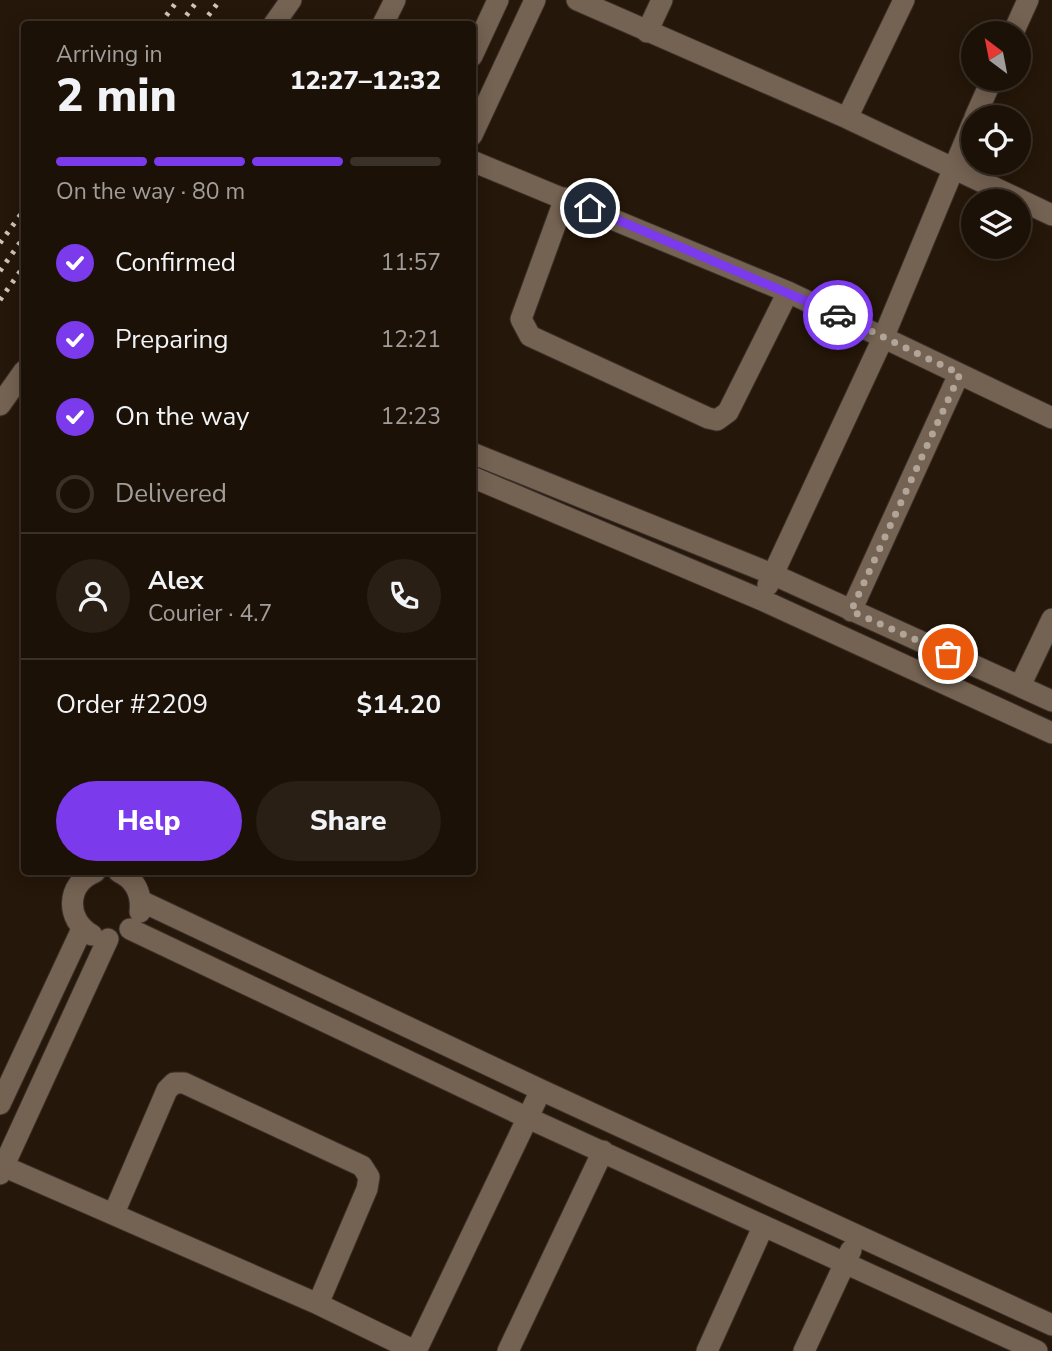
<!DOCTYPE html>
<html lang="en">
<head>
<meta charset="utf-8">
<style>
	body { margin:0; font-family:"Nunito Sans",sans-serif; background:#291f15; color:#f1f3f6; height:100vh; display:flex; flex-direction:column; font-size:26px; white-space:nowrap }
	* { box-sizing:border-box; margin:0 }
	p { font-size:23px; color:#a09d9b }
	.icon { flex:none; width:38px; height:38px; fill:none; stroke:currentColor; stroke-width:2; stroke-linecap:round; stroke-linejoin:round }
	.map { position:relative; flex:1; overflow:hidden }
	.details { position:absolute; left:21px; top:21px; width:455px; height:854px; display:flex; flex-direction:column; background:#1c1107; border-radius:7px; box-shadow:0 4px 18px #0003,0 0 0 2px #3a3128 }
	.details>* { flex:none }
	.needle { width:46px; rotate:328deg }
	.tools { position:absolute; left:961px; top:21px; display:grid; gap:14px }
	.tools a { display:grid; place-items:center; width:70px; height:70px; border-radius:50%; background:#1c1107; box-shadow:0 4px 18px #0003,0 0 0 2px #3a3128; font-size:35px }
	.pin { position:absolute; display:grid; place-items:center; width:60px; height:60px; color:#fff; margin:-30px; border:4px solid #fff; border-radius:50%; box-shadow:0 2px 7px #0007 }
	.courier { position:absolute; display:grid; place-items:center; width:70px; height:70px; margin:-35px; border:5px solid #7c3aed; border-radius:50%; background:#fff; color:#222; box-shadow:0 2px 9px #0007 }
	.head em { font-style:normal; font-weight:800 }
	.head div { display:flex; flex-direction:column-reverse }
	.head { display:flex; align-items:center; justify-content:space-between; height:119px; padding:0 35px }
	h1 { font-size:46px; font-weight:800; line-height:52px }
	.bar { display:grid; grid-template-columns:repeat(4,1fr); gap:10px 7px; align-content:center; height:84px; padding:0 35px }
	.bar i { height:9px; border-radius:5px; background:#3a3128 }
	.bar .active { background:#7c3aed }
	.bar p { grid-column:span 4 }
	.line { display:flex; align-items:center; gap:18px; padding:0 35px; border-top:2px solid #3a3128 }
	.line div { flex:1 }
	.round { display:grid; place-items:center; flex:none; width:74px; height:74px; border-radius:37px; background:#291f15 }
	ol { padding:0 35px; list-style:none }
	li { display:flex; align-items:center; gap:21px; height:77px }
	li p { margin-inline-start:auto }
	li .icon { padding:7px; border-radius:50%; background:#7c3aed; color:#fff; stroke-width:4 }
	li:last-child { color:#a09d9b }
	li i { width:38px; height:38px; border:4px solid #3a3128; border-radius:50% }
	.primary-button { display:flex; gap:14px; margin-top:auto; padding:14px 35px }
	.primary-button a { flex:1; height:80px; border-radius:42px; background:#7c3aed; color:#fff; font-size:28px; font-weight:800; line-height:80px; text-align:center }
	.primary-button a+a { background:#291f15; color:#f1f3f6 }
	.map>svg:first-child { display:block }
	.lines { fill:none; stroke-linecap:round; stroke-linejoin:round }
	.minor-casing { stroke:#392e2a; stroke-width:23 }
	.minor { stroke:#746252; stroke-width:21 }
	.rail { stroke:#cfc4b9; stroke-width:5; stroke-dasharray:3.5 7; stroke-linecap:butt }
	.done { stroke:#b1a59a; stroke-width:7; stroke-dasharray:0 12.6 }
	.route { stroke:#7c3aed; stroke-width:9 }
</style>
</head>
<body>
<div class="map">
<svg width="1052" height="1351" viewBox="0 0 1052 1351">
	<rect width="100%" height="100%" fill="#251709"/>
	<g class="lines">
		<defs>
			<path id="minor" d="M577,0L847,118L1052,215
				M274,24L291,0
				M383,24L395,0
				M647,32L662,0
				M1013,33L1028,0
				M472,56L498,0
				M975,117L992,79
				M847,118L904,0
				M472,135L535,0
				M472,161L788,292L1052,418
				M565,198L521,319L530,336L708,418L717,420L728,412L788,292
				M0,405L24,371
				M472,453L772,574L1052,701
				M472,477L762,600L1052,733
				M768,585L884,336L973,122
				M851,611L959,374
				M1020,686L1052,619
				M119,872C136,880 142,894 140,912
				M141,901L541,1090L1052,1325
				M130,929L528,1118L1037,1351
				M92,935C65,920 66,884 95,872
				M0,1104L82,929
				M3,1166L318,1304L415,1351
				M0,1174L108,939
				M114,1213L167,1090L174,1083H184L362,1166L369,1177L367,1189L318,1304
				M416,1351L541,1090
				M508,1351L603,1151
				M707,1351L763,1227
				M804,1351L851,1250"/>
		</defs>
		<!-- minor casing -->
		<use href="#minor" class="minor-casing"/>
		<!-- minor -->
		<use href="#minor" class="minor"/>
		<!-- rail -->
		<path class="rail" d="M160,24L178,0
			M180,24L198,0
			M202,24L220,0
			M0,243L24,210
			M0,271L24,237
			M0,300L24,266"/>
	</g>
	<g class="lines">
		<!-- done -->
		<path class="done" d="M838,315L960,374L851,611L948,654"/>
		<!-- route -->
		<path class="route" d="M590,208L838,315"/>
	</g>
</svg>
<div class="tools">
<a><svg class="needle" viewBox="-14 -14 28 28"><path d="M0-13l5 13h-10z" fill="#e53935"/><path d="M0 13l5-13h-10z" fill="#a09d9b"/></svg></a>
<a><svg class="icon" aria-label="locate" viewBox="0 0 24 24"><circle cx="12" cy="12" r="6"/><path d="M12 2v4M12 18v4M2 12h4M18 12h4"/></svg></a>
<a><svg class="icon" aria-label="layers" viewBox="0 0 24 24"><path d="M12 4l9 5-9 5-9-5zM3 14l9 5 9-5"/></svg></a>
</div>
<div class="pin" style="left:948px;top:654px;background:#ea580c"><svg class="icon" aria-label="bag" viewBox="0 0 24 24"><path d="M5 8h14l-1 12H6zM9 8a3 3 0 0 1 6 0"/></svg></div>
<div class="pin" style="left:590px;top:208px;background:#1f2937"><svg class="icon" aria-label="home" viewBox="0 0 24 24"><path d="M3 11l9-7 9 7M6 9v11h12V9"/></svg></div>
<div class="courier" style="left:838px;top:315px"><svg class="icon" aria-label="car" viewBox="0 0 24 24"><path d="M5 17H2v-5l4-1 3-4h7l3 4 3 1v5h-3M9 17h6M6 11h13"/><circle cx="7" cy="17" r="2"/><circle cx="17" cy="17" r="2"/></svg></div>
<section class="details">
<div class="head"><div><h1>2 min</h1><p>Arriving in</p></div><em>12:27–12:32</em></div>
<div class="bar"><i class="active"></i><i class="active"></i><i class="active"></i><i></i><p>On the way · 80 m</p></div>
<ol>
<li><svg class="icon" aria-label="check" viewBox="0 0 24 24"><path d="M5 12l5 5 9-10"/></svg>Confirmed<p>11:57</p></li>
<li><svg class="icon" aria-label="check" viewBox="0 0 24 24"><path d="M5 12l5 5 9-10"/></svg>Preparing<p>12:21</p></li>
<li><svg class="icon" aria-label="check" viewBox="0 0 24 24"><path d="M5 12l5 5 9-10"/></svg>On the way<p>12:23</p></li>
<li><i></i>Delivered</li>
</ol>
<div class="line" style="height:126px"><a class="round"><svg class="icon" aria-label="person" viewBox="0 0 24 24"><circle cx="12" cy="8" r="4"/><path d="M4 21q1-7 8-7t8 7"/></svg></a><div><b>Alex</b><p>Courier · 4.7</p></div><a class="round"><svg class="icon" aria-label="phone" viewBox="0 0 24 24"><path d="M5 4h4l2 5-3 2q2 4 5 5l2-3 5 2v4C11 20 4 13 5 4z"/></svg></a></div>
<div class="line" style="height:91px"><div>Order #2209</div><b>$14.20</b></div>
<div class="primary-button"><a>Help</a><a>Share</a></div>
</section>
</div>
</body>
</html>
